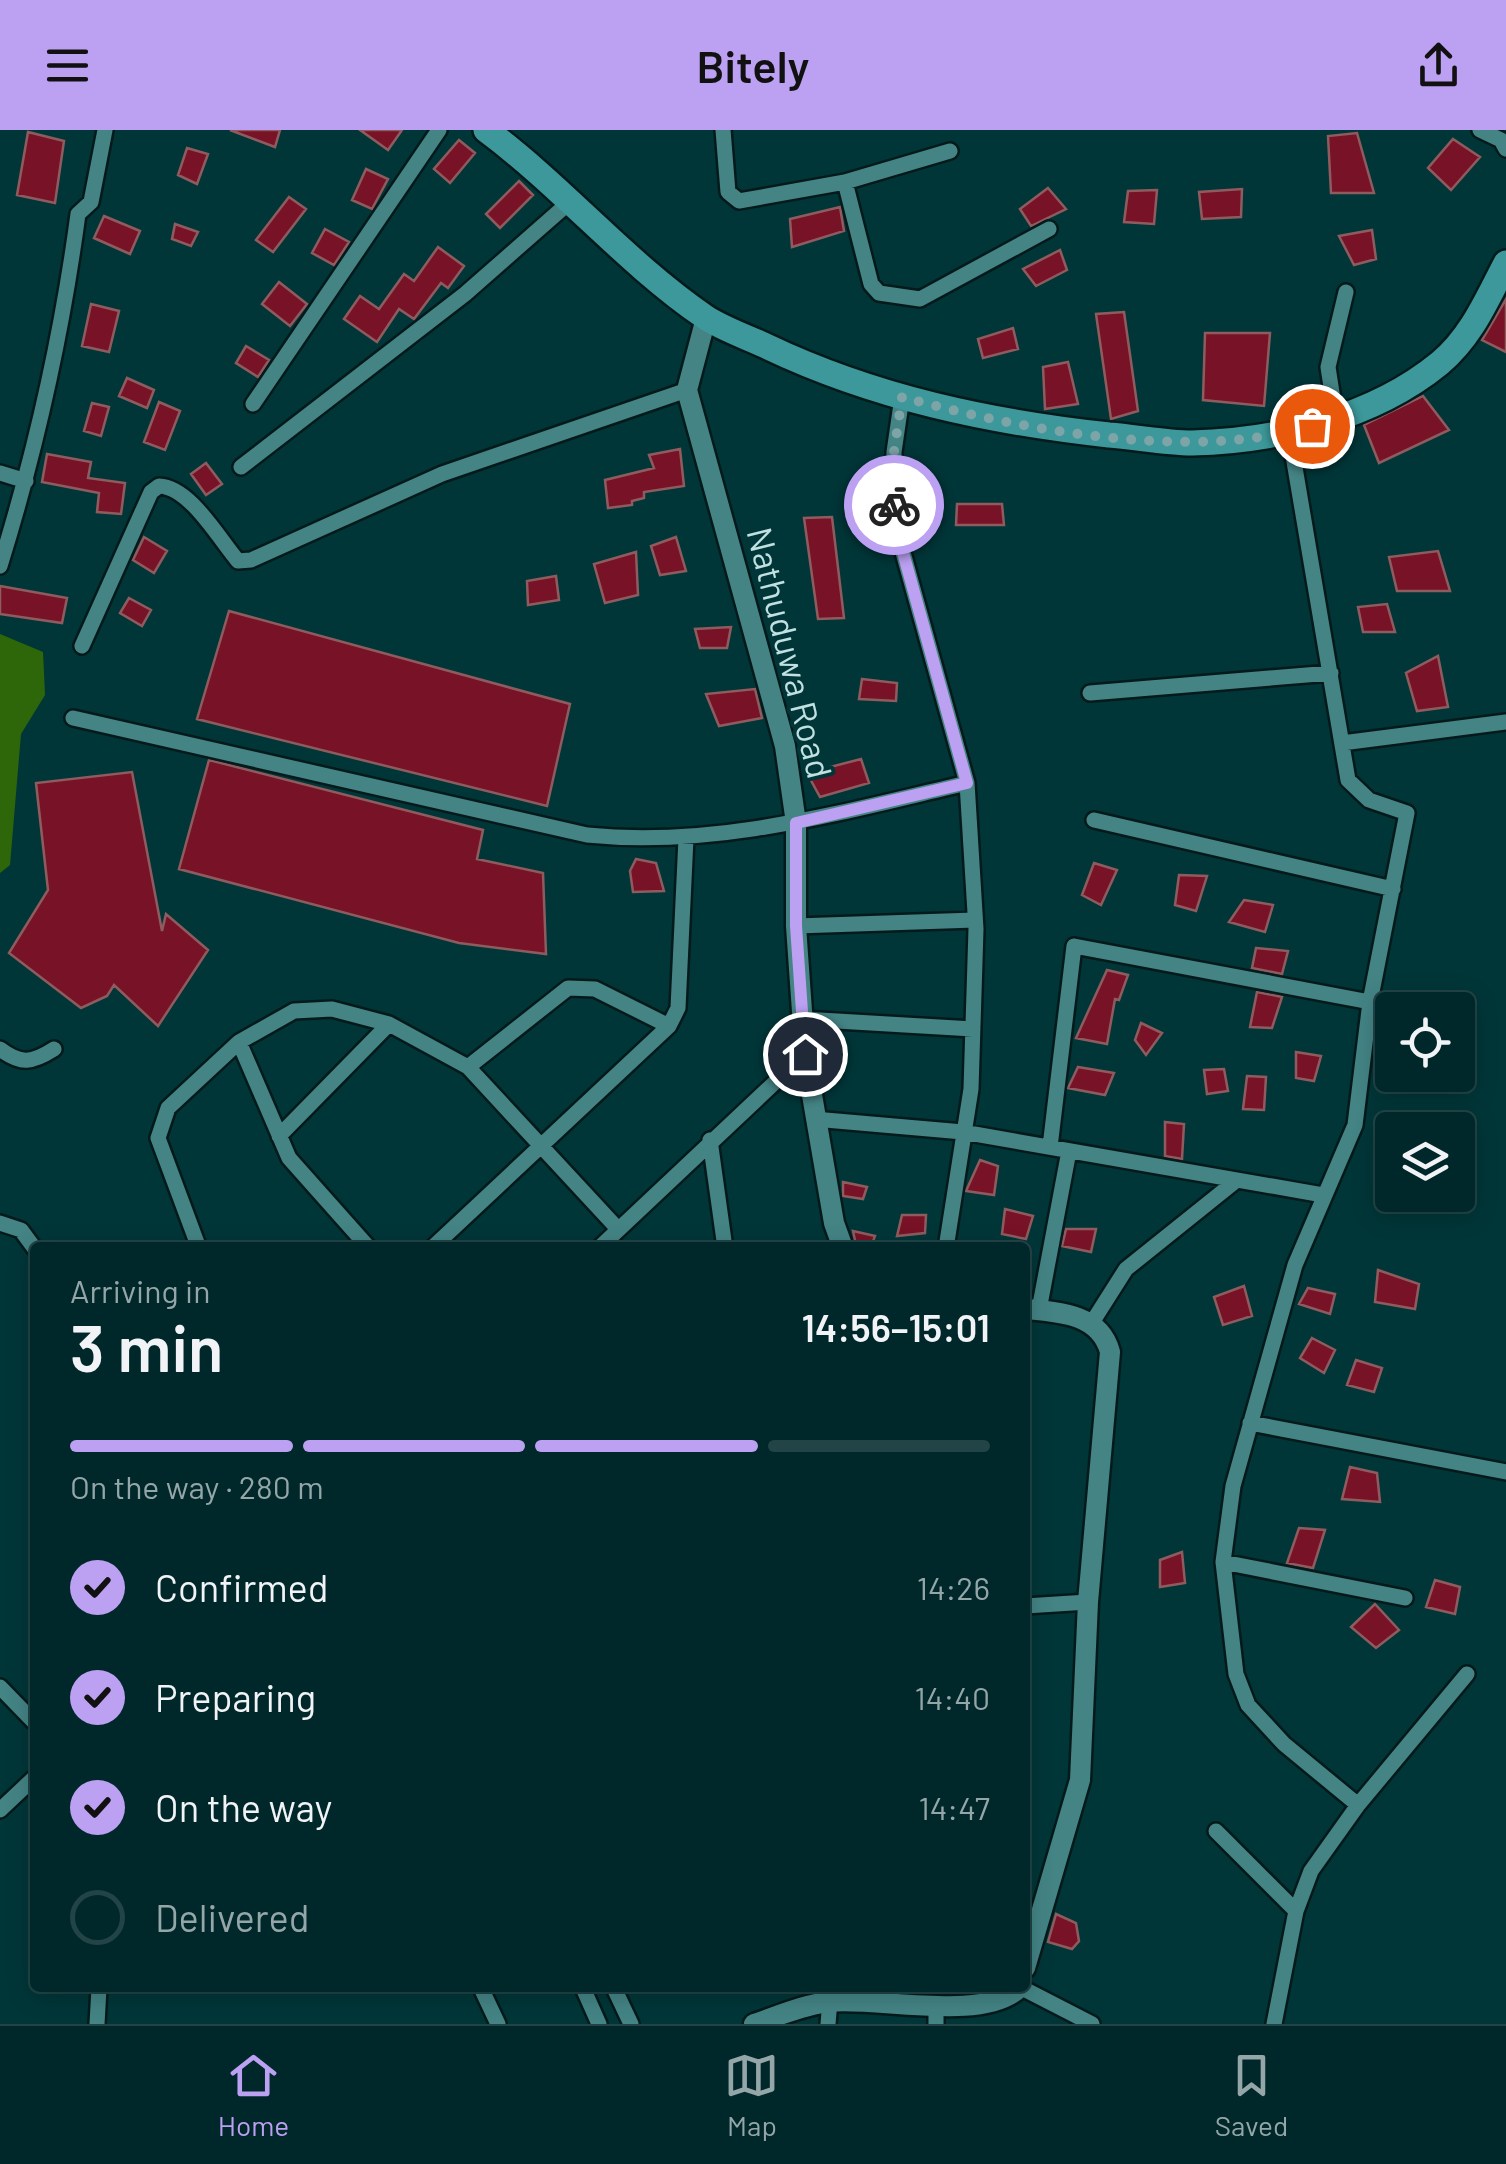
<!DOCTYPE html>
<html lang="en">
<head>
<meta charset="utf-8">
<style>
	body { margin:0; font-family:Barlow,sans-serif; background:#0e3436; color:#f1f3f6; height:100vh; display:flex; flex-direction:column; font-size:38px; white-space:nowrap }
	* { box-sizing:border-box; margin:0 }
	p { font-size:32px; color:#95a6a8 }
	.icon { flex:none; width:55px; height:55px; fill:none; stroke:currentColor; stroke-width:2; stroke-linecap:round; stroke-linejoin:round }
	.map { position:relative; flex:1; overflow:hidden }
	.sheet { position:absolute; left:30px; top:1112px; width:1000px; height:750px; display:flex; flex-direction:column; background:#00282a; border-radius:10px; box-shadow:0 5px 25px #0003,0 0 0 2px #224447 }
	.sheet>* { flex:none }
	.tools { position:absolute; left:1375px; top:862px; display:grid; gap:20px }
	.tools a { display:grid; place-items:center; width:100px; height:100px; border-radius:10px; background:#00282a; box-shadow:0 5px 25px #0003,0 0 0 2px #224447; font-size:50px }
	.pin { position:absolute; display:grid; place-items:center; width:85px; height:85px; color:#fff; margin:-42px; border:5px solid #fff; border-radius:50%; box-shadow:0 2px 10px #0007 }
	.courier { position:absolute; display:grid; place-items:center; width:100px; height:100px; margin:-50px; border:8px solid #bca0f2; border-radius:50%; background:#fff; color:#222; box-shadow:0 2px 12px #0007 }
	.summary em { font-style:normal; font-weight:600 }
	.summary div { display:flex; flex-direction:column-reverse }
	.summary { display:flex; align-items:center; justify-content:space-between; height:170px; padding:0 40px }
	h1 { font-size:65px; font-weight:600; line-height:75px }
	.bar { display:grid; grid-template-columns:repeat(4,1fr); gap:15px 10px; align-content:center; height:120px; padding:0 40px }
	.bar i { height:12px; border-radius:8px; background:#224447 }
	.bar .current { background:#bca0f2 }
	.bar p { grid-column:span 4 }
	ol { padding:0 40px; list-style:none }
	li { display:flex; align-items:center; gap:30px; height:110px }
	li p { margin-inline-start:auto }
	li .icon { padding:10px; border-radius:50%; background:#bca0f2; color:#111; stroke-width:4 }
	li:last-child { color:#95a6a8 }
	li i { width:55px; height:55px; border:5px solid #224447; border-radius:50% }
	header { display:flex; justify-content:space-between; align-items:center; height:130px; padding:0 40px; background:#bca0f2; color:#111; font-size:45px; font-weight:600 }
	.dock { display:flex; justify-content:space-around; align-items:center; height:140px; border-top:2px solid #224447; background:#00282a; font-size:28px; color:#95a6a8 }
	.dock a { display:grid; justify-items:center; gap:5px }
	.dock .current { color:#bca0f2 }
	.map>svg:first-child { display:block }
	.green { fill:#2e670a }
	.building { fill:#781226; stroke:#8e5c5e; stroke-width:2.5 }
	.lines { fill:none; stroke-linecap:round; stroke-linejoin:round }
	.minor-casing { stroke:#061a1b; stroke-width:20 }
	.tertiary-casing { stroke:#061a1b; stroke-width:25 }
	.primary-casing { stroke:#061a1b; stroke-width:30 }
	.minor { stroke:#448485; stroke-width:15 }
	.tertiary { stroke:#448485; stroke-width:20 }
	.primary { stroke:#3c989a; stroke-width:25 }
	.done { stroke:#7da4a6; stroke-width:10; stroke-dasharray:0 18 }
	.route { stroke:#bca0f2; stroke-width:12 }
	.labels { text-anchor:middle; stroke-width:8; stroke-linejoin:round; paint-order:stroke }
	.street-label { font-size:35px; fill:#c1e0e1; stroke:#003638 }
</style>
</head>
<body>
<header><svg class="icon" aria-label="menu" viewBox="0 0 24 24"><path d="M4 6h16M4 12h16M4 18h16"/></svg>Bitely<svg class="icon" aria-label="share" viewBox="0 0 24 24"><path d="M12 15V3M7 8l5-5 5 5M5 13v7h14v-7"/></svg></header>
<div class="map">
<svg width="1506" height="1894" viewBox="0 0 1506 1894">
	<rect width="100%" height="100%" fill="#003638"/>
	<!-- green -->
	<path class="green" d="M0,504L43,522L45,565L21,604L10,735L0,743Z"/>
	<!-- building -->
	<path class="building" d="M230,0H280L275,17Z
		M360,0H402L388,20Z
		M28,2L64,11L55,73L17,65Z
		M1357,3L1374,63H1331L1328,6Z
		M1453,9L1480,27L1451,60L1428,38Z
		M459,10L475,23L450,53L434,39Z
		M187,18L208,24L197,54L178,45Z
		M366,39L388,49L372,79L352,70Z
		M519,51L533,65L500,98L486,84Z
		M1048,58L1066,79L1031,96L1020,79Z
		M1242,59L1241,87L1202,89L1199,62Z
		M1157,60L1154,94L1124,92L1128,61Z
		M289,67L306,79L273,122L256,110Z
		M840,77L844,101L792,117L790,89Z
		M104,86L140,101L130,124L94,108Z
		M175,94L198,102L191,116L172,109Z
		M325,99L349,112L334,135L312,123Z
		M1372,100L1376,129L1354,135L1339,106Z
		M438,117L464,136L448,158L441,153L414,189L399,179L377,212L344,189L360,166L379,179L404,144L414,151Z
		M1060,120L1067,140L1036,156L1023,139Z
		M279,152L307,174L290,196L262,174Z
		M1506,169V222L1482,210Z
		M91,174L119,181L109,222L82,216Z
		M1124,182L1138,281L1111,289L1096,184Z
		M1013,198L1018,219L983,228L978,209Z
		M1205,203H1270L1264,276L1203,270Z
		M246,216L269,230L258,247L236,233Z
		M1068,232L1078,274L1045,279L1043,237Z
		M127,248L154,260L147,278L119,266Z
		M1423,266L1449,300L1379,333L1364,295Z
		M159,272L180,281L165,320L144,312Z
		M92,273L109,277L101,306L84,301Z
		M680,319L684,356L644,362V368L632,371V375L608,378L605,350L654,338L649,325Z
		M47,324L91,332L88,348L125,353L121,384L97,382L99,363L42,352Z
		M206,333L222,354L206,365L191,344Z
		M957,374H1002L1004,395H956Z
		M832,387L844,488L818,489L804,388Z
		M144,407L167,421L154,443L133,430Z
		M676,407L686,441L660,445L651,416Z
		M1438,421L1450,461H1397L1389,427Z
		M636,422L638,465L605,473L594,434Z
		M556,446L559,470L528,475L527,451Z
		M0,456L67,468L62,493L0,484Z
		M129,468L151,480L142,496L120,483Z
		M1387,474L1395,502H1363L1358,477Z
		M229,481L570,574L547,676L197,589Z
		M731,497L727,518H700L695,499Z
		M1438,526L1448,577L1417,581L1406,543Z
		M862,549L897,553L896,571L859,569Z
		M755,559L762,588L719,596L706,564Z
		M861,629L869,653L820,667L807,643Z
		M209,630L483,700L477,729L543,743L546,824L459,813L179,739Z
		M132,642L162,801L166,784L208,820L158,896L114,855L107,866L81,878L9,823L48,760L36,653Z
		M636,729L656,733L664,761L633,762L630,741Z
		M1094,733L1117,740L1101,775L1082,765Z
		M1179,745L1207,746L1196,781L1175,775Z
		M1244,770L1273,775L1265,802L1229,792Z
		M1256,818L1288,821L1282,844L1252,838Z
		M1107,840L1128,845L1119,870L1115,869L1107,914L1076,908Z
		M1257,862L1282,867L1272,898L1250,897Z
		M1141,893L1162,903L1146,925L1135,910Z
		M1296,922L1321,926L1314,951L1296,948Z
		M1078,937L1114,943L1105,965L1068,958Z
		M1224,939L1228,961L1207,964L1204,940Z
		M1247,946L1266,947L1264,980L1243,979Z
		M1165,992L1184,994L1182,1029L1165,1026Z
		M980,1030L998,1036L994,1065L966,1061Z
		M843,1052L867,1057L863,1069L843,1066Z
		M1005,1079L1033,1086L1026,1109L1002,1104Z
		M902,1085H926L925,1103L897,1106Z
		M1066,1099H1096L1091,1122L1062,1116Z
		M853,1101L875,1106L871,1117L856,1115Z
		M1378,1140L1419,1154L1415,1179L1375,1172Z
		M1244,1156L1252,1186L1223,1195L1214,1167Z
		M1308,1158L1335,1164L1330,1184L1299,1174Z
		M1312,1208L1335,1220L1324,1243L1300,1228Z
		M1356,1230L1382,1238L1374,1262L1347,1255Z
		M1350,1337L1377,1343L1380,1372L1342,1369Z
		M1299,1398L1325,1400L1313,1438L1287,1433Z
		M1182,1422L1185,1453L1160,1457V1430Z
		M1435,1450L1460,1457L1455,1484L1426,1477Z
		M1375,1474L1399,1500L1376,1518L1351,1497Z
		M1056,1784L1076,1793L1079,1811L1072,1819L1048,1812Z"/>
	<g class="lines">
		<defs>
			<path id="minor" d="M723,0L728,62L739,71L845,52L871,154L879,163L920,169L1049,99
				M1480,0L1501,10L1506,19
				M845,52L950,21
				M902,267L894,322V390L967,653L976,799L971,959L946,1118
				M253,274L439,0
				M1336,289L1328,237L1346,162
				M1289,302L1348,650L1369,670L1407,683L1370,872L1355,995L1295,1135L1233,1356L1223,1432L1236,1544L1248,1575L1284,1614L1358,1675
				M241,337L465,164L572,70
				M0,343L26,351
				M0,436C36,320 62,204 78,84L91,72L105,0
				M82,516L151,362L159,356C190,357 219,409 238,431L251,430L442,344L687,260
				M1090,563L1331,543
				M73,588L587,705C717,718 842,682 967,653
				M1342,613L1506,592
				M1094,690L1393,759
				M796,796L975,790
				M803,889L973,899
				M239,912L289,1028L369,1118
				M0,919C21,935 32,933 54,919
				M468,937L568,858L595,859L669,896
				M814,989L963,1002L1323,1065
				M279,1006L389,894
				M710,1010L725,1118
				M1050,1017L1074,816L1370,872
				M0,1093L21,1100L35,1119
				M199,1118L158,1008L168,978L239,912L294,881L332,879L389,894L468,937L618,1099
				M432,1118L669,896L678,878L686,708
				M599,1118L805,924
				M1039,1180L1069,1021
				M1093,1191L1126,1139L1237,1050
				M1250,1293L1506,1342
				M1223,1432L1405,1468
				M1025,1476L1088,1472
				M0,1557L35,1593
				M0,1680L35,1647
				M1216,1701L1296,1781
				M481,1858L498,1894
				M583,1858L599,1894
				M614,1858L631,1894
				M1022,1858L1092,1894
				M97,1894L99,1858
				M828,1894L831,1858
				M936,1894V1874
				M1274,1894L1296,1781L1311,1741L1358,1675L1467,1544"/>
			<path id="tertiary" d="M706,188L687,260L785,616L796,693V796L805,924L834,1093L843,1118
				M1025,1179C1060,1182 1100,1184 1110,1222L1088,1472L1080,1650L1025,1838
				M754,1894C778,1886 803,1875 828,1872C875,1866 983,1893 1019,1858"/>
			<path id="primary" d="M486,0C563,57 626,133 705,187C723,199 747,207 766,216C875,268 990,292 1109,305C1136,307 1165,313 1192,313C1277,311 1373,288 1440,233C1472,206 1487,169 1506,133"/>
		</defs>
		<!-- minor casing -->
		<use href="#minor" class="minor-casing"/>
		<!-- tertiary casing -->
		<use href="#tertiary" class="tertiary-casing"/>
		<!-- primary casing -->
		<use href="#primary" class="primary-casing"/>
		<!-- minor -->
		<use href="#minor" class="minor"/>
		<!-- tertiary -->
		<use href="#tertiary" class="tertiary"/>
		<!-- primary -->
		<use href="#primary" class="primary"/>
	</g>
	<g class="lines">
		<!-- done -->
		<path class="done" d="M894,375V322L902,267C1021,300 1192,332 1312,296"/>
		<!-- route -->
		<path class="route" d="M805,924L796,796V693L967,653L894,390V375"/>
	</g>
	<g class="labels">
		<!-- street labels -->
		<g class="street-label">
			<text transform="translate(789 523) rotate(76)" y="12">Nathuduwa Road</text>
		</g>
	</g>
</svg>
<div class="tools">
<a><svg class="icon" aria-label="locate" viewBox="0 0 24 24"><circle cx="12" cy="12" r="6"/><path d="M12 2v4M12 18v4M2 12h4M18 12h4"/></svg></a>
<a><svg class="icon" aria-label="layers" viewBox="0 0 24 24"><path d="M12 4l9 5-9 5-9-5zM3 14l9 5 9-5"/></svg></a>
</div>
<div class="pin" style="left:1312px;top:296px;background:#ea580c"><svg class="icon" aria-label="bag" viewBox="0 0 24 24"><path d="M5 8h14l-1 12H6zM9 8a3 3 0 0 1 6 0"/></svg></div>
<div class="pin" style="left:805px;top:924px;background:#1f2937"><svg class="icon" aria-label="home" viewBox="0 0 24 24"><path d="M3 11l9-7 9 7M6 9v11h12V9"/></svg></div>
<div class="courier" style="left:894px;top:375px"><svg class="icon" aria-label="bike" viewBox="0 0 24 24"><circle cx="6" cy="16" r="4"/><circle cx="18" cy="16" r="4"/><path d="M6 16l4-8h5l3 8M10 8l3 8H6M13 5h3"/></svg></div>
<section class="sheet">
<div class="summary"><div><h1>3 min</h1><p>Arriving in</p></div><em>14:56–15:01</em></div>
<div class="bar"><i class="current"></i><i class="current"></i><i class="current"></i><i></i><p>On the way · 280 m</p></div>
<ol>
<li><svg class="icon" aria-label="check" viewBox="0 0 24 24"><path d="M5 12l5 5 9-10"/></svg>Confirmed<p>14:26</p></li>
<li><svg class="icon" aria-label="check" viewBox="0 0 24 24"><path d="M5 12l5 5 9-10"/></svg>Preparing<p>14:40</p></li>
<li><svg class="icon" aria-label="check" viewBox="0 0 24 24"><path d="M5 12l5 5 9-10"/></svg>On the way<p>14:47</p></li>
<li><i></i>Delivered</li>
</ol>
</section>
</div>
<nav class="dock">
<a class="current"><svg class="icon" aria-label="home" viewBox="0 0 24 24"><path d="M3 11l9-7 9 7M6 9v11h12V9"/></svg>Home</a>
<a><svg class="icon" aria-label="map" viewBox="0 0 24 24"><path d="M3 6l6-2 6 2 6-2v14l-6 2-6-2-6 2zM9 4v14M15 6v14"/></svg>Map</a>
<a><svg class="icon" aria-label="saved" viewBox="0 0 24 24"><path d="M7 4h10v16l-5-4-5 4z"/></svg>Saved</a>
</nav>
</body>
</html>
